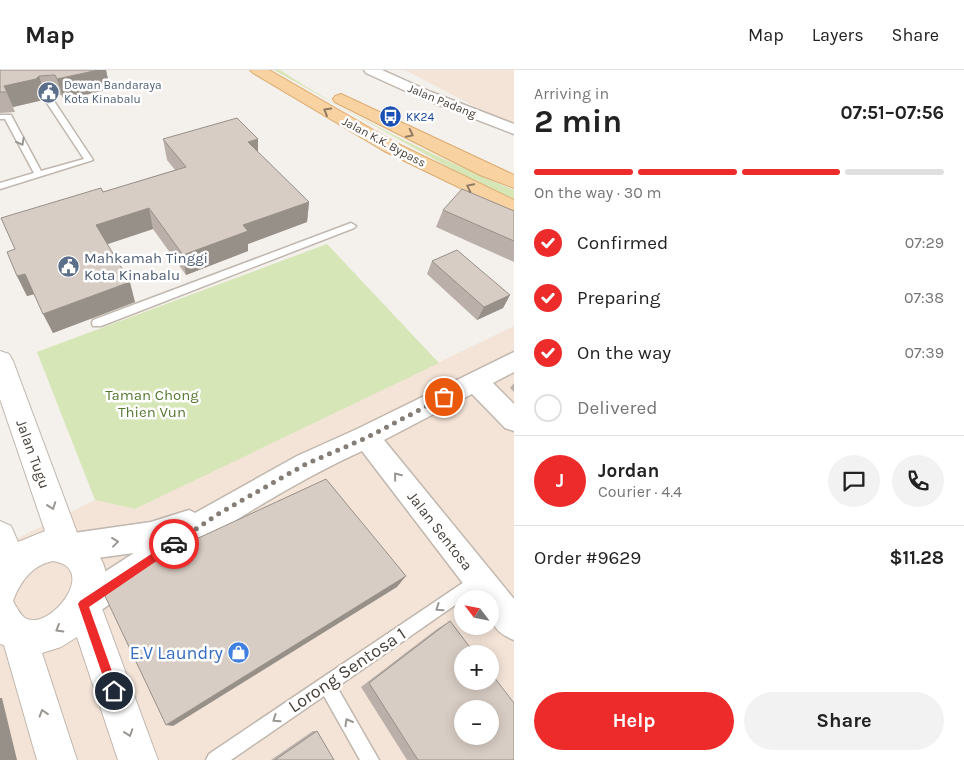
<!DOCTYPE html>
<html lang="en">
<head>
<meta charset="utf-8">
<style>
	body { margin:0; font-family:Karla,sans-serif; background:#f2f2f2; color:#222; height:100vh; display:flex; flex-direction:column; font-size:19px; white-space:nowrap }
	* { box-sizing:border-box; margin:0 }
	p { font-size:16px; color:#767676 }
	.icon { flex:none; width:28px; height:28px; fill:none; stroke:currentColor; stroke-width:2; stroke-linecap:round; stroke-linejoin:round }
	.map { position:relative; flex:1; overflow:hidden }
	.details { display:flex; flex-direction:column; background:#fff; width:450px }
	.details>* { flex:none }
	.needle { width:32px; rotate:302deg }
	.fabs { position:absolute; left:454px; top:520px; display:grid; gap:10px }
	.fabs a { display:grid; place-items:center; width:45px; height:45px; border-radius:50%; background:#fff; box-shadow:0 2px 12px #0003; font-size:25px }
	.pin { position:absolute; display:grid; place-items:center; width:42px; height:42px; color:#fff; margin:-21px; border:2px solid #fff; border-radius:50%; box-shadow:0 1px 5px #0007 }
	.courier { position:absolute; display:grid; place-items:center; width:50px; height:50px; margin:-25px; border:4px solid #ec2b2a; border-radius:50%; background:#fff; color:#222; box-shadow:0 1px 6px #0007 }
	.head em { font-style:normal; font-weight:700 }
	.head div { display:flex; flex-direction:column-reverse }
	.head { display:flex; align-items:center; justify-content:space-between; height:85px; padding:0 20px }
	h1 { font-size:32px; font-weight:700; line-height:38px }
	.bar { display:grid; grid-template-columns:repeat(4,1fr); gap:8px 5px; align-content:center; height:60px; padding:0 20px }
	.bar i { height:6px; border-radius:4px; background:#e0e0e0 }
	.bar .active { background:#ec2b2a }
	.bar p { grid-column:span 4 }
	.line { display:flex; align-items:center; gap:12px; padding:0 20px; border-top:1px solid #e0e0e0 }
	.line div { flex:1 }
	.round { display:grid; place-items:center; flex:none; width:52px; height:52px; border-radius:26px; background:#f2f2f2 }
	ol { padding:0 20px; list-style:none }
	li { display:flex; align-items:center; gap:15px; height:55px }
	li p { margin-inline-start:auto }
	li .icon { padding:5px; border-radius:50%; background:#ec2b2a; color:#fff; stroke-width:4 }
	li:last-child { color:#767676 }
	li i { width:28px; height:28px; border:2px solid #e0e0e0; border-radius:50% }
	.primary-button { display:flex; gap:10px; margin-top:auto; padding:10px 20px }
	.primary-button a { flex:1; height:58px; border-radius:30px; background:#ec2b2a; color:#fff; font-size:20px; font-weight:700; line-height:58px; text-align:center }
	.primary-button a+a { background:#f2f2f2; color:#222 }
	header { display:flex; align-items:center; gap:30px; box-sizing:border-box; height:70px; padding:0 25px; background:#fff; border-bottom:1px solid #e0e0e0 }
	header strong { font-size:24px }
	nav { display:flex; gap:28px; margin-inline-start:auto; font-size:18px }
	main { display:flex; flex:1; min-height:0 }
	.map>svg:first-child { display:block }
	.commercial { fill:#f4e4d8; fill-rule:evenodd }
	.green { fill:#d7e6b7 }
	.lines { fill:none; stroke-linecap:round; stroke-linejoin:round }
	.service-casing { stroke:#c0b7ae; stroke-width:3 }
	.minor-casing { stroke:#c0b7ae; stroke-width:3 }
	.tertiary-casing { stroke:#c0b7ae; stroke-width:2 }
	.primary-casing { stroke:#ddac71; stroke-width:2 }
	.service { fill:#fff; fill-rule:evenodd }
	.minor { fill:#fff; fill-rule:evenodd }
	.tertiary { fill:#fff; fill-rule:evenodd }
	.primary { fill:#f8d2a1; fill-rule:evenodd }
	.wall { fill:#bab0a9 }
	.shaded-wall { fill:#979089 }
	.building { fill:#d8cdc4; stroke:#979089; fill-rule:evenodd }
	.oneway { stroke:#8e7a63 }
	.oneway2 { stroke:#9a9692 }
	.route { fill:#ec2b2a }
	.done { stroke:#847e77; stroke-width:5; stroke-dasharray:0 9 }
	.labels { text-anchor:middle; stroke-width:5; stroke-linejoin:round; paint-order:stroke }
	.far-service-label { font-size:12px; fill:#4e5e75; stroke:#fff; text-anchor:start }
	.far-street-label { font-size:12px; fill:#484039; stroke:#fff }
	.far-transit-label { font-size:12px; fill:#164399; stroke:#fff; text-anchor:start }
	.service-label { font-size:15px; fill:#4e5e75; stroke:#fff; text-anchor:start }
	.park-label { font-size:15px; fill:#55772f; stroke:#fff }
	.street-label { font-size:15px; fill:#484039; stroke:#fff }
	.near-shop-label { font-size:18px; fill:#366cbe; stroke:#fff; text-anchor:end }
	.near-street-label { font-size:18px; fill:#484039; stroke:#fff }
</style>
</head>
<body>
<header>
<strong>Map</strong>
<nav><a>Map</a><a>Layers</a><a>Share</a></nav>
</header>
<main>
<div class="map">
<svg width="514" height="690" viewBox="0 0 514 690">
	<rect width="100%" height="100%" fill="#f4f0eb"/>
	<!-- commercial -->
	<path class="commercial" d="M405,0H514V53L491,45Z
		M514,256V690H0V477L95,430L135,439ZM462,529H490V556H462ZM462,584H490V611H462ZM462,639H490V666H462Z"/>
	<!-- green -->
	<path class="green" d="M274,0H280C353,48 434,86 514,120V129L470,109Z
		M327,174L439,293L135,439L95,430L37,282Z"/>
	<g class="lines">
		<defs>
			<path id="service" d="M46,28H52L93,90L0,119V113L34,103L5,49H0V45H11L41,101L84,89L45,30Z
				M351,153L356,156L354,158L101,256H93L92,253L93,250Z
				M479,502L484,505L487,510L484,515L337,617L379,690H360L324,626L231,690H206L209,684Z"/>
			<path id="minor" d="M364,0H382L431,22L514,54V64L421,28L366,3Z
				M514,282V302L493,313L514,334V361L505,358L472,324L384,370L514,529V570C492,561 490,551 490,529H475L362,381C266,425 181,486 94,545L83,550L72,545L67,534L72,523L134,483L67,492L57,488L52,478L57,468L67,464L151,452L189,440L195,443L297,386L357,359Z"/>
			<path id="tertiary" d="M0,281L9,284L13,291L79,468C97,476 110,498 106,518C105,523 102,529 100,533L158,690H118L77,567L61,577L42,583L77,690H37L4,575L0,574V451L11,456L18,472L45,461L0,329ZM53,491C99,498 52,559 27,549C21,547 16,536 13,531C20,512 32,495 53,491Z"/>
			<path id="primary" d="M250,0H269L396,73L514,130V144L384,81L253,3Z
				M341,24L514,105V118L480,105L335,32L333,29L335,26Z"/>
		</defs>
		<!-- service casing -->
		<use href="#service" class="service-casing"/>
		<!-- minor casing -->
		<use href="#minor" class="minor-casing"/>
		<!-- tertiary casing -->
		<use href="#tertiary" class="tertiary-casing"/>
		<!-- primary casing -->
		<use href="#primary" class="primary-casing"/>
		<!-- service -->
		<use href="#service" class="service"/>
		<!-- minor -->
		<use href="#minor" class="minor"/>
		<!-- tertiary -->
		<use href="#tertiary" class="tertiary"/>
		<!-- primary -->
		<use href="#primary" class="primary"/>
	</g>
	<!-- wall -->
	<path class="wall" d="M0,0H106L110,19L64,30L61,25L46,26L43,30L13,37L15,42L0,43Z
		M163,69L258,82L309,132L307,152L248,174V181L186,205L153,159L107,174L135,232L53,263L34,224L27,226L17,206L15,179L103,122L175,100L167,90Z
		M443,140L514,141V192L436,157Z
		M432,191L510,225L503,238L477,250L427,204Z
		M514,313V322L510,318Z
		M450,551L514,690H407L361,617L437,559Z
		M313,661H317L334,690H271Z"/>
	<!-- shaded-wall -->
	<path class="shaded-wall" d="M98,0H106L110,19L64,30L57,9Z
		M39,6L46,26L43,30L13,37L4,16Z
		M258,69V89L248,72Z
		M309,132L307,152L248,174V181L186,205L183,185L243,155Z
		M149,138L153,159L102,176L96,155Z
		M25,204L35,224L27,226L17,206Z
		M130,212L135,232L53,263L43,244Z
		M510,225L503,238L477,250L484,237Z
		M406,506L397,517L173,656L166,655Z
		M0,628H2L17,690H0Z"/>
	<!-- building -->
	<path class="building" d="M0,0H98L57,9L55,5L39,6L36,9L4,16L7,22H0Z
		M237,48L258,69L248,72L309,132L243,155L248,161L183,185L149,138L96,155L130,212L43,244L25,204L17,206L7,182L15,179L1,148L101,118L103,122L186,97L163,69Z
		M462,119L514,141V171L443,140Z
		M457,180L510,225L484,237L432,191Z
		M326,409L406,506L166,655L104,524L166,483Z
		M450,551L475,584H462V611H490V602L514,633V690H418L369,613ZM462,639H490V666H462Z
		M317,661L334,690H275Z"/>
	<!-- one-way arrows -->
	<defs><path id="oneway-chevron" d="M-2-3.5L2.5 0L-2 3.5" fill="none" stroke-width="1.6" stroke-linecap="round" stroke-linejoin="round" transform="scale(1.25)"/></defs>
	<g class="oneway">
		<use href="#oneway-chevron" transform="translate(327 41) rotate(-150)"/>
		<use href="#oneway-chevron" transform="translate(410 64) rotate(26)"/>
		<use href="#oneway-chevron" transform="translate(470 117) rotate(-154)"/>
	</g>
	<g class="oneway2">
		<use href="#oneway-chevron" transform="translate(21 72) rotate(62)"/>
		<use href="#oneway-chevron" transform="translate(397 406) rotate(-129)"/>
		<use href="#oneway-chevron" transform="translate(52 436) rotate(70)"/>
		<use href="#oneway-chevron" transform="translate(115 472) rotate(-7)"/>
		<use href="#oneway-chevron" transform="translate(439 538) rotate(146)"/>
		<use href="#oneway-chevron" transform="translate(59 559) rotate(150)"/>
		<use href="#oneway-chevron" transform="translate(43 643) rotate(-107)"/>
		<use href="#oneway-chevron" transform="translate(276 649) rotate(146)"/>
		<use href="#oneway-chevron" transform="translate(348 652) rotate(-120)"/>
		<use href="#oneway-chevron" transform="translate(129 663) rotate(71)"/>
	</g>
	<!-- route -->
	<path class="route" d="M174,469L178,474L177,477L89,537L119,621L118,625L114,626L110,625L108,621L78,534L80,531Z"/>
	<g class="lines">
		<!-- done -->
		<path class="done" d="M174,474L218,444L306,394L366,368L444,327"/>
	</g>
	<!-- icons -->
	<defs>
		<symbol id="civic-disc" viewBox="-11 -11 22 22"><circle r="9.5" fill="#5c6f8a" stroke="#fff"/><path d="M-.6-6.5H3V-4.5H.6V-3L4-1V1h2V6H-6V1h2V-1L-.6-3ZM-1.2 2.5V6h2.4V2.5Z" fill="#fff"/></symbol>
		<symbol id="bus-disc" viewBox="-11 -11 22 22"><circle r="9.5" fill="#1a4fb4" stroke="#fff"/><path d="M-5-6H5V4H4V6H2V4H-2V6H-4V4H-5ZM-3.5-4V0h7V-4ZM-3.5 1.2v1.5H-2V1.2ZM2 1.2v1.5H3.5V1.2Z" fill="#fff"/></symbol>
		<symbol id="shop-disc" viewBox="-11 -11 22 22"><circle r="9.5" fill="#3f7fe0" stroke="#fff"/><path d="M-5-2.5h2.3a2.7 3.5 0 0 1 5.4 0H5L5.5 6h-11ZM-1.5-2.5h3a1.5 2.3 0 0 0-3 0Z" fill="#fff"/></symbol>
	</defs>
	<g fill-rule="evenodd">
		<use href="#civic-disc" x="36" y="10" width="25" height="25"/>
		<use href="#bus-disc" x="378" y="34" width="25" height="25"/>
		<use href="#civic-disc" x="56" y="184" width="25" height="25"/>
		<use href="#shop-disc" x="226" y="570" width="25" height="25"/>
	</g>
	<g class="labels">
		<!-- far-service labels -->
		<g class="far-service-label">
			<text x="64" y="19">Dewan Bandaraya<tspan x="64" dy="14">Kota Kinabalu</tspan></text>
		</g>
		<!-- far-street labels -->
		<g class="far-street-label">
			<text transform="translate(442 31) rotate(22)" y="4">Jalan Padang</text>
			<text transform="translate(384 72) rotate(28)" y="4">Jalan K.K. Bypass</text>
		</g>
		<!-- far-transit labels -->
		<g class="far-transit-label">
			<text x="406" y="51">KK24</text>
		</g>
		<!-- service labels -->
		<g class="service-label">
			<text x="84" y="193">Mahkamah Tinggi<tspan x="84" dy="17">Kota Kinabalu</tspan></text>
		</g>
		<!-- park labels -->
		<g class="park-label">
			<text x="152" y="330">Taman Chong<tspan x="152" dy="17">Thien Vun</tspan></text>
		</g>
		<!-- street labels -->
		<g class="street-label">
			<text transform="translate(33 384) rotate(70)" y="5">Jalan Tugu</text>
			<text transform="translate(440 461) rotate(52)" y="5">Jalan Sentosa</text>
		</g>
		<!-- near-shop labels -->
		<g class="near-shop-label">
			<text x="223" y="589">E.V Laundry</text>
		</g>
		<!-- near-street labels -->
		<g class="near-street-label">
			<text transform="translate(347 600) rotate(-34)" y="6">Lorong Sentosa 1</text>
		</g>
	</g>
</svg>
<div class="fabs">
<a><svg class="needle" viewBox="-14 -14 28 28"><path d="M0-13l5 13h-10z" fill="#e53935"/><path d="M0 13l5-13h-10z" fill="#767676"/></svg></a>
<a>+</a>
<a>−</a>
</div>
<div class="pin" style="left:444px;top:327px;background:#ea580c"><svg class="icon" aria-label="bag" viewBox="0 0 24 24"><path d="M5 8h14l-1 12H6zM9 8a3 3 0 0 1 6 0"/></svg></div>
<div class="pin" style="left:114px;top:621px;background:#1f2937"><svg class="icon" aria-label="home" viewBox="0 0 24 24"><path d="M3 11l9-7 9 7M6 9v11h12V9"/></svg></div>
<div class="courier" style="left:174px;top:474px"><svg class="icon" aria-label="car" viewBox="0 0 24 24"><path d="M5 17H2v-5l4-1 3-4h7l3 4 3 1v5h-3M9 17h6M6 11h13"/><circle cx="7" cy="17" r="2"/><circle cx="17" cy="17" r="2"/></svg></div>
</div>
<section class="details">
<div class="head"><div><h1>2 min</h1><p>Arriving in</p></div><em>07:51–07:56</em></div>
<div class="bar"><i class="active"></i><i class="active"></i><i class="active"></i><i></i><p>On the way · 30 m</p></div>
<ol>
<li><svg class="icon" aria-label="check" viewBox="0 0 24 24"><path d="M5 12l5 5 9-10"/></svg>Confirmed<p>07:29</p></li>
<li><svg class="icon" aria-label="check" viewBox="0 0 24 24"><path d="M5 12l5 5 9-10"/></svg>Preparing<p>07:38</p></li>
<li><svg class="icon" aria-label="check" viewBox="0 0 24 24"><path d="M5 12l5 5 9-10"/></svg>On the way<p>07:39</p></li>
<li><i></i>Delivered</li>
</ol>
<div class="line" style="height:90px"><b class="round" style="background:#ec2b2a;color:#fff">J</b><div><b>Jordan</b><p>Courier · 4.4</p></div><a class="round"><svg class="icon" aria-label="chat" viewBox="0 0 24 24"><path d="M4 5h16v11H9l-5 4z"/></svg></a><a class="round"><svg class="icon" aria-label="phone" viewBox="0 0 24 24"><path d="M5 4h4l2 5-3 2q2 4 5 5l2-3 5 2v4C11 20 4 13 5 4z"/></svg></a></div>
<div class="line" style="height:65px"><div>Order #9629</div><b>$11.28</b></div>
<div class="primary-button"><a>Help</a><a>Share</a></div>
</section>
</main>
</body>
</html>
